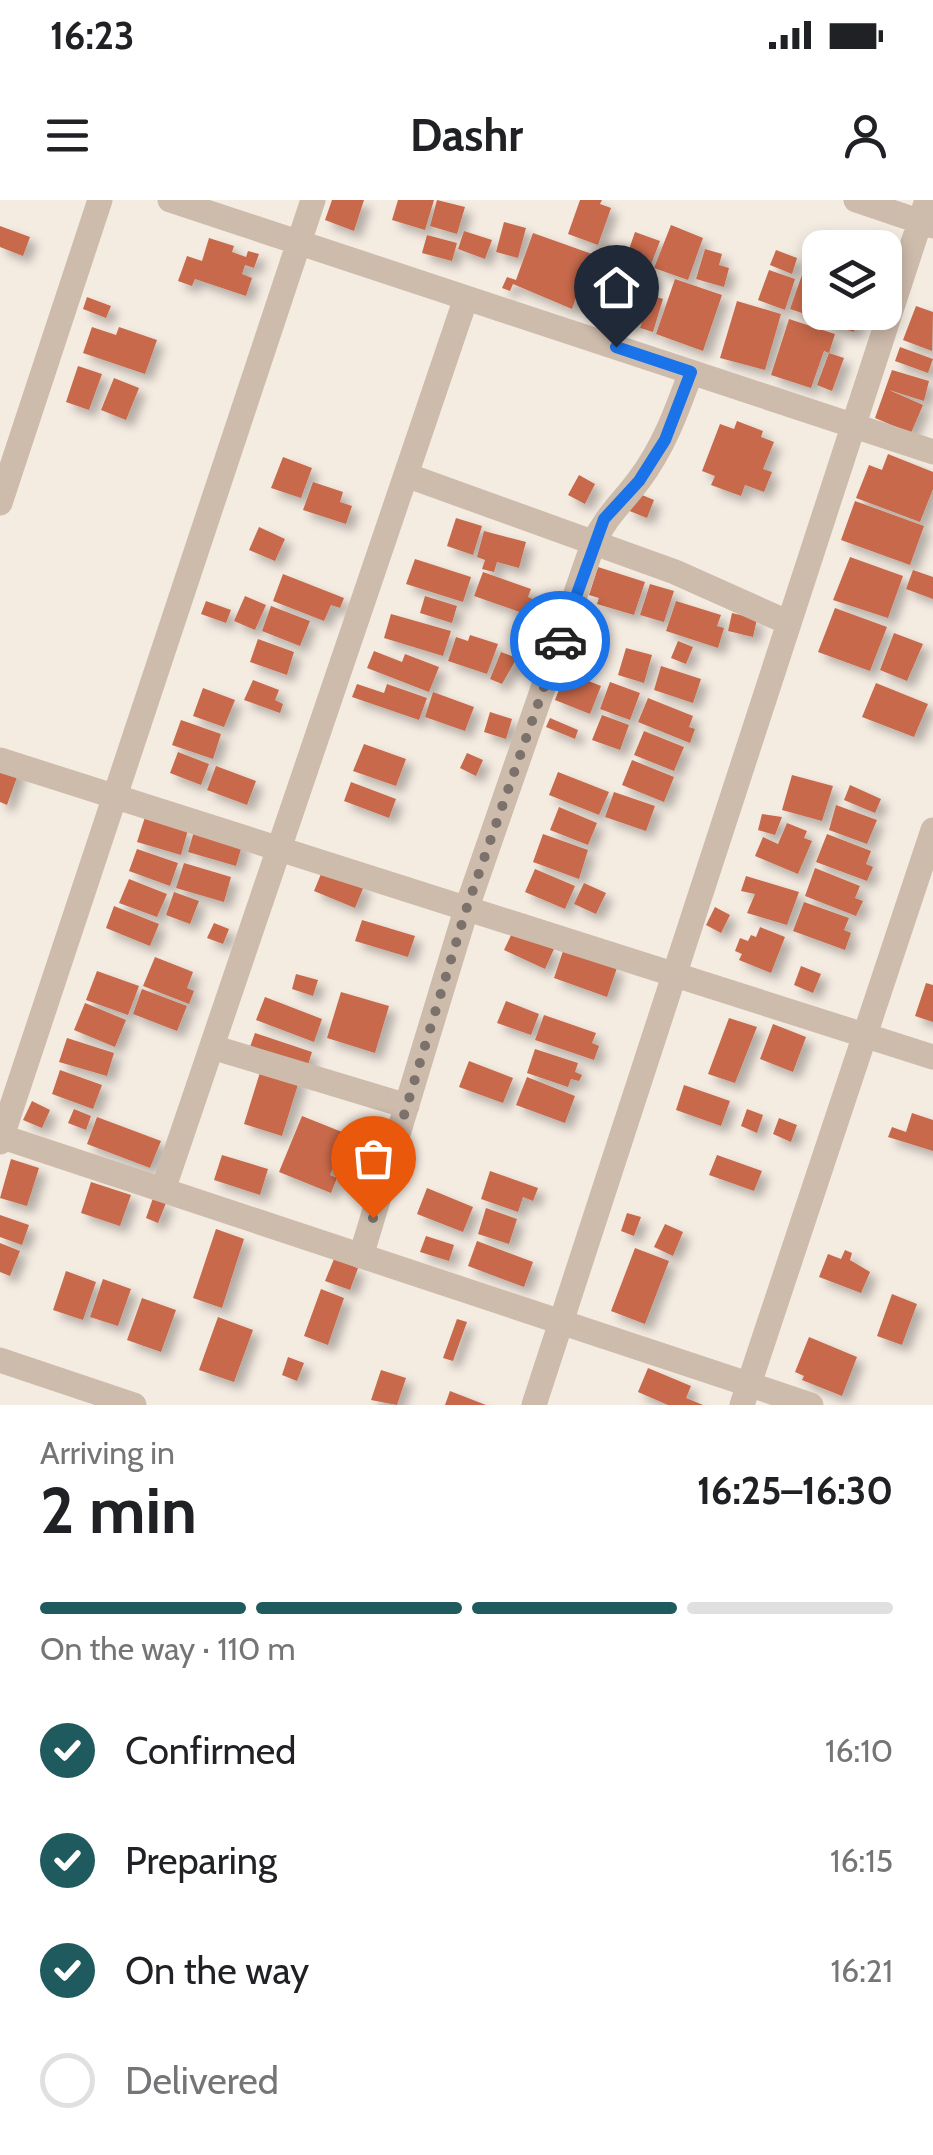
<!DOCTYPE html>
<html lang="en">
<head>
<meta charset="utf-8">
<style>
	body { margin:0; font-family:Cabin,sans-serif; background:#f2f2f2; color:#202124; height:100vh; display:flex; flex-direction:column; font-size:38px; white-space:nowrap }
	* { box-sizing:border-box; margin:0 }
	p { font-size:32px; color:#757577 }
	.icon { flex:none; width:55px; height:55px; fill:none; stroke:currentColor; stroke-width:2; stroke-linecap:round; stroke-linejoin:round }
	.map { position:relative; height:1205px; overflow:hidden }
	.drawer { display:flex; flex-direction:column; background:#fff; flex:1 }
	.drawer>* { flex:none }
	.buttons { position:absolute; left:802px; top:30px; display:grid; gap:20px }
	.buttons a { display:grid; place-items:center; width:100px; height:100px; border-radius:20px; background:#fff; box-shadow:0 5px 15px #0003; font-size:50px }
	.pin { position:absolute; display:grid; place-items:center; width:85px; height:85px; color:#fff; margin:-102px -42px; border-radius:50% 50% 50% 0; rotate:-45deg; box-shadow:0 0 10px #0007 }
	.pin .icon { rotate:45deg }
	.courier { position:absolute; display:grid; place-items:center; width:100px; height:100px; margin:-50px; border:8px solid #1a73e8; border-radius:50%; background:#fff; color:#222; box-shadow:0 2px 12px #0007 }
	.overview em { font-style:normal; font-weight:700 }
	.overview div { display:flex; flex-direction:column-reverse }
	.overview { display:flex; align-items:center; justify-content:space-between; height:170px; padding:0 40px }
	h1 { font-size:65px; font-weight:700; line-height:75px }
	.bar { display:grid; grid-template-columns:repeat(4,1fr); gap:15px 10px; align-content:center; height:120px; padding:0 40px }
	.bar i { height:12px; border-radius:8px; background:#e0e0e0 }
	.bar .on { background:#1f5a5e }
	.bar p { grid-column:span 4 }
	ol { padding:0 40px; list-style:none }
	li { display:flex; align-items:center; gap:30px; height:110px }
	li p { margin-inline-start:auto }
	li .icon { padding:10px; border-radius:50%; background:#1f5a5e; color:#fff; stroke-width:4 }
	li:last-child { color:#757577 }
	li i { width:55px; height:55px; border:5px solid #e0e0e0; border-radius:50% }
	.status { display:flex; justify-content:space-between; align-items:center; height:70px; padding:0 50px; background:#fff; direction:ltr }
	.status svg { height:28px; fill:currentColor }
	header { display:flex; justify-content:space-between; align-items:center; height:130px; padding:0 40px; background:#fff; font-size:45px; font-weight:700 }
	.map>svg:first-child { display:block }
	.building { fill:#c8694b; filter:url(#shadow) }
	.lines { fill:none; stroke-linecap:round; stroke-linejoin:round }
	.minor { stroke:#cdbbac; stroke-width:25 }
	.done { stroke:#7c716b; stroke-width:10; stroke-dasharray:0 18 }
	.route { stroke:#1a73e8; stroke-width:12 }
</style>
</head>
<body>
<div class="status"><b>16:23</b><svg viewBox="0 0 49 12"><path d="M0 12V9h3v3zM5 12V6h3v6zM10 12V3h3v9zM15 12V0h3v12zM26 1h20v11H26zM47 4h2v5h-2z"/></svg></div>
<header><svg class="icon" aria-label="menu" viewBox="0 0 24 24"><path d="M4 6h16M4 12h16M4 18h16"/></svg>Dashr<svg class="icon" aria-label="person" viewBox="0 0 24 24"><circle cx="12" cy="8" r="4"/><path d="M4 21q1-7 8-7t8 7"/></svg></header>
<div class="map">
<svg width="933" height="1205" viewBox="0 0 933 1205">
	<defs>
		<filter id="shadow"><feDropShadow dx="7" dy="7" stdDeviation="5" flood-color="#0004"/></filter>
	</defs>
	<rect width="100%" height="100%" fill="#f4ebe1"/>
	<!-- building -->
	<path class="building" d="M332,0H364L354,31L325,20Z
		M398,0H434L425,30L392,20Z
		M437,0L465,7L457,34L430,26Z
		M580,0H602L600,4L611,8L598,45L568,34Z
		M504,22L526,28L518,58L496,52Z
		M671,25L703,38L688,80L654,68Z
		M0,26L30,37L23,56L0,47Z
		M464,31L492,40L485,59L458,49Z
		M635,32L660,41L650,67L626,58Z
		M533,33L592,54L572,109L513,84L510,91L502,88L507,77L516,80Z
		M427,35L457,43L452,61L422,53Z
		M209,38L234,46L232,52L246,57L248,51L259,54L254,68L245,65L242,74L252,78L246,96L195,79L192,86L178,81L187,56L202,61Z
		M705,49L722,54L719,65L729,68L724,87L696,79Z
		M776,50L797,58L792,74L770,65Z
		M607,57L656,75L636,128L580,107L594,69L607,74L602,71Z
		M804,69L820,78L817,118L790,109Z
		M769,70L795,79L785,110L758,100Z
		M675,79L722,95L703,151L656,134Z
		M651,95L663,99L653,132L640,128Z
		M87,97L111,106L106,118L83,109Z
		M737,101L781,114L765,170L720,158Z
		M916,106L933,112L932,151L903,140Z
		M826,112H859L854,132L823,123Z
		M789,119L835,134L829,153L824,151L811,188L771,175Z
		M92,127L116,135L119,127L157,140L145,174L83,153Z
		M900,147L933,159L928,173L895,161Z
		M829,153L844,158L832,191L817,185Z
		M78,166L102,174L89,210L66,202Z
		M892,170L929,181L924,201L889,190L923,205L911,233L875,218Z
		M114,178L139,188L126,220L101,210Z
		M737,221L763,231L761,237L774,242L763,269L772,272L764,292L745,285L741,296L711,285L715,276L702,271L720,224L734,229Z
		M888,254L933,272V289L920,322L856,298L869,265L882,270Z
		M283,257L312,268L301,298L271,288Z
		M579,275L595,284L585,304L568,295Z
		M313,282L343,292L340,302L352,306L346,324L303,310Z
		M635,292L654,300L647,318L627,310Z
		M855,301L924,326L910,365L841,340Z
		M456,318L482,326L473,355L447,346Z
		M259,327L285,339L275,361L249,350Z
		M484,331L526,342L519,368L497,362L494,372L482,369L485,360L477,357Z
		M850,357L903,376L888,418L833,400Z
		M415,359L471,377L463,402L406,384Z
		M598,367L645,382L634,415L597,404L599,398L589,395Z
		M913,370L933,377V399L906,389Z
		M483,372L531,389L528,397L539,402L534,417L474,396Z
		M283,374L344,398L340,408L331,405L324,421L273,401Z
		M650,384L674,391L664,422L640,415Z
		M245,396L266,405L255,430L234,421Z
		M425,396L457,406L452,423L420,413Z
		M206,401L231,410L226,423L201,414Z
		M676,401L721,415L717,426L724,428L718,448L666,431Z
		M271,406L310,421L300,446L262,431Z
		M835,408L887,427L870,471L818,452Z
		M732,413L757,419L753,437L728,431Z
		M391,414L451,431L443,456L384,438Z
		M894,433L923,444L907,481L880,470Z
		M470,435L498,444L487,474L448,461L456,437L468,441Z
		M258,439L294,452L287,475L250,462Z
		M678,441L693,447L686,464L671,458Z
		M626,448L652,455L644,483L618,475Z
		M374,451L402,462L405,454L439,467L429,492L367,468Z
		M501,452L517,458L502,484L490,479Z
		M661,466L701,479L693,503L654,490Z
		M566,472L601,486L590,514L555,500Z
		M253,480L279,490L275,500L283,504L280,513L244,500Z
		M610,482L640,493L630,520L600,509Z
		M876,483L928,504L914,537L862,517Z
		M357,484L384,493L387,484L427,498L419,520L352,497Z
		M203,488L235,500L224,527L193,516Z
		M433,492L474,507L465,531L425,517Z
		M648,498L693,516L689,527L695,529L690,543L638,522Z
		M490,512L512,519L506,539L484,532Z
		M602,515L629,525L620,550L592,540Z
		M550,518L578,530L575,539L546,527Z
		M181,520L221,534L213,559L172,545Z
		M644,531L684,547L674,571L634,555Z
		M364,544L406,559L396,586L353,571Z
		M178,552L209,564L201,585L170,573Z
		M467,553L483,560L476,576L460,568Z
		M632,560L674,577L664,602L622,585Z
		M0,562L20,569L7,605L0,602Z
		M216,566L256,581L247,605L207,590Z
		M558,572L609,592L599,615L549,595Z
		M792,575L833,586L822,621L782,610Z
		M351,582L396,599L389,618L344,601Z
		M850,585L881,599L875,613L844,600Z
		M614,592L655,606L646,631L605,617Z
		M836,605L877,620L867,644L829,630Z
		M559,607L597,623L588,645L550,630Z
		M762,614L782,617L775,635L758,630Z
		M145,617L188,630L181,655L137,642Z
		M787,623L807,631L804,638L812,641L798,674L755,656L763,637L778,644Z
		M195,628L243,642L236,666L188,652Z
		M543,634L588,650L579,679L533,662Z
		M827,634L871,651L866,664L873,667L867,681L816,662Z
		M137,649L178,663L170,686L129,671Z
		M184,663L231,677L224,702L176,688Z
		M815,668L860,686L855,698L863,701L856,716L805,696Z
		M323,669L364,686L355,708L314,691Z
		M535,669L575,686L565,709L525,692Z
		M746,676L799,692L787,725L747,713L755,694L741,691Z
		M129,679L167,694L157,717L119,703Z
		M584,683L606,693L596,714L574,704Z
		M174,692L199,701L190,724L166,715Z
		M804,702L849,718L844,730L851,733L845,750L793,731Z
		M114,706L159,724L150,746L106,728Z
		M715,707L730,715L721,733L706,725Z
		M362,720L415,736L408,757L355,741Z
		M214,723L229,729L223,744L207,738Z
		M760,727L785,737L771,773L739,760L742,754L735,751L740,738L748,741L751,735L756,737Z
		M513,731L554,749L545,769L504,750Z
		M564,748L617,768L607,797L554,778Z
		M155,757L193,772L187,788L194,791L189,804L143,786Z
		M801,766L821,774L813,793L794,785Z
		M97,771L139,786L128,815L86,800Z
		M296,774L318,780L313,796L292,789Z
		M926,783L933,785V822L915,816Z
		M142,789L187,806L177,831L133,814Z
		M341,792L389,806L375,853L327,838Z
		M265,797L322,819L314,842L256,820Z
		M506,801L539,814L531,835L497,823Z
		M85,803L126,820L115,847L74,830Z
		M544,815L596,833L592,843L599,846L594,860L535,840Z
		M729,818L757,827L735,883L708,874Z
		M773,824L806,837L793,872L760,859Z
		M255,833L312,852L305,874L247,855Z
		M67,838L114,853L107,876L59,862Z
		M535,849L578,863L575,872L582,875L579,881L571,879L568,887L527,873Z
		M469,861L513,878L503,903L459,887Z
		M262,866L300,878L282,936L244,924Z
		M60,870L102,885L93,909L52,894Z
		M527,877L575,896L565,923L516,905Z
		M684,885L730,901L721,926L676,910Z
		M32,901L50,910L42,928L23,920Z
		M74,909L91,916L86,930L68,923Z
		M747,909L763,915L757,933L741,926Z
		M912,913L933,920V951L888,937L892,927L906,932Z
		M302,916L347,934L330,975L337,978L331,993L279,972Z
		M97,917L161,941L150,968L87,944Z
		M779,918L797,925L791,942L773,934Z
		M222,955L268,969L260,995L214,980Z
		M717,955L762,971L754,991L709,975Z
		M11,959L39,968L27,1006L0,998Z
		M490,971L538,988L533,1001L523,997L518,1012L481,999Z
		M91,982L131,995L120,1026L81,1013Z
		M427,988L473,1007L463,1032L417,1014Z
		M153,998L166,1003L158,1023L146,1018Z
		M486,1008L517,1019L509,1044L478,1034Z
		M627,1013L641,1017L634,1036L621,1031Z
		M0,1015L29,1025L22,1045L0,1037Z
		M665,1024L683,1032L673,1056L654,1047Z
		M216,1029L244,1039L222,1108L193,1098Z
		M426,1036L454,1045L449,1061L420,1052Z
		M477,1041L533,1062L524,1087L468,1066Z
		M0,1043L20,1051L10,1076L0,1072Z
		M635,1048L669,1061L645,1124L611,1111Z
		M845,1050L852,1053L850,1060L870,1072L861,1093L819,1077L828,1054L841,1059Z
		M334,1059L358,1068L350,1090L325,1081Z
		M66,1071L96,1082L83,1120L53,1110Z
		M103,1079L131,1089L118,1126L90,1117Z
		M321,1089L344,1098L328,1145L304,1136Z
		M892,1094L917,1104L902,1145L877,1136Z
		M142,1098L176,1110L161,1152L127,1140Z
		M218,1117L253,1130L234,1182L199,1170Z
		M457,1119L467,1122L453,1161L443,1158Z
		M809,1137L857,1157L842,1196L802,1180L804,1176L795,1172Z
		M288,1157L304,1163L297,1181L282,1175Z
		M648,1168L691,1186L686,1198L703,1205H668L638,1192Z
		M381,1170L406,1178L397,1205L371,1200Z
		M450,1191L486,1205H445Z"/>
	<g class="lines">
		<!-- minor -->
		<path class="minor" d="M170,0L933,252
			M856,0L933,26
			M406,275L675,372L789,423
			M0,303L100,0
			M0,560L933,857
			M212,847L407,906
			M0,936L811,1205
			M0,942L313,0
			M163,990L466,98
			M361,1056L466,710L593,344C605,317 622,303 639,280C664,247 677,210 691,172
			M0,1160L134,1205
			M534,1205L927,0
			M742,1205L933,630"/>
	</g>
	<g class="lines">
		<!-- done -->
		<path class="done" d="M373,1018L466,710L560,441"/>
		<!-- route -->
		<path class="route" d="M560,441L604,319L639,281L665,240L691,172L616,147"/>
	</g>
</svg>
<div class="buttons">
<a><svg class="icon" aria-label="layers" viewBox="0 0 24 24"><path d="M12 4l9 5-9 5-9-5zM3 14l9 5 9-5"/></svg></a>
</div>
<div class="pin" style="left:373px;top:1018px;background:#ea580c"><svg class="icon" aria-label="bag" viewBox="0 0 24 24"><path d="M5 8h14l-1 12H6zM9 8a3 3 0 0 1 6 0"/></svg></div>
<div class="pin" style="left:616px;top:147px;background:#1f2937"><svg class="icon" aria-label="home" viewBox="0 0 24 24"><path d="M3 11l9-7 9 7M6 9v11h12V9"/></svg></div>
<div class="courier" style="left:560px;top:441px"><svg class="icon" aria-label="car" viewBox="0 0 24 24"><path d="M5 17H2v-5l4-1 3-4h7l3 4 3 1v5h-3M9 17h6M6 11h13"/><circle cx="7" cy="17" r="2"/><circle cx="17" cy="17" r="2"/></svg></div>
</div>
<section class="drawer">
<div class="overview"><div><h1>2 min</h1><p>Arriving in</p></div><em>16:25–16:30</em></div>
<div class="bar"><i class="on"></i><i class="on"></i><i class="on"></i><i></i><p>On the way · 110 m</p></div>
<ol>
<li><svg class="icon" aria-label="check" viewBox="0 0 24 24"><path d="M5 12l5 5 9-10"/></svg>Confirmed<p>16:10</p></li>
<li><svg class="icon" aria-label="check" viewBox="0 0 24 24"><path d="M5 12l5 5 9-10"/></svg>Preparing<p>16:15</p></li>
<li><svg class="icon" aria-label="check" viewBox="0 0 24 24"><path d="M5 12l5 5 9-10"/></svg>On the way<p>16:21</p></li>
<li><i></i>Delivered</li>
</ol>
</section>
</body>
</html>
